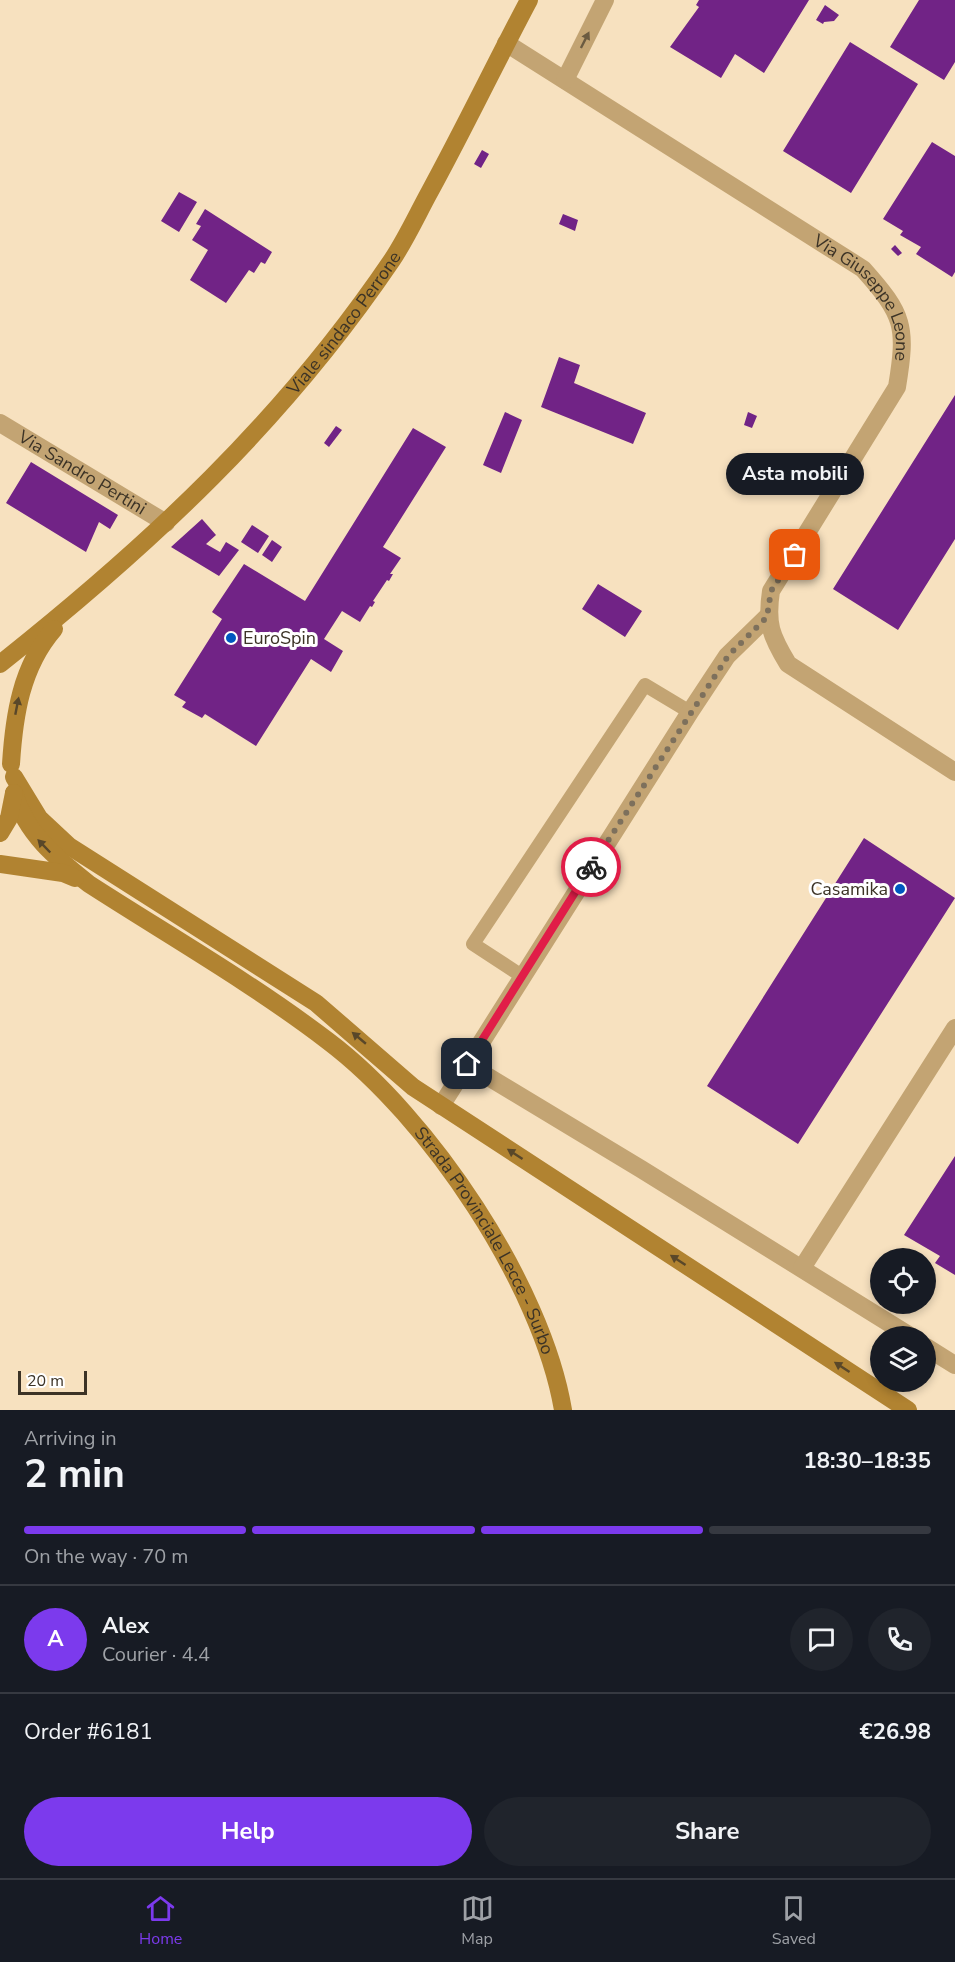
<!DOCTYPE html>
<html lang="en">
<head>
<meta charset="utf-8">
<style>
	body { margin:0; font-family:"Nunito Sans",sans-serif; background:#20242c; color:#f1f3f6; height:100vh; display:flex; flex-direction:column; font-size:22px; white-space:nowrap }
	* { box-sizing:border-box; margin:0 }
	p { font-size:20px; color:#9ea1a6 }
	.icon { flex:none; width:33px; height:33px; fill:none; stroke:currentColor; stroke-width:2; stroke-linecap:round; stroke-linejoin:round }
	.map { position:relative; height:1410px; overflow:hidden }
	.side { display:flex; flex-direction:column; background:#171b24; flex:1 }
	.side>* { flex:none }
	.fabs { position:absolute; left:870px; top:1248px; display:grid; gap:12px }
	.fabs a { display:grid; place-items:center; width:66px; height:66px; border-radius:50%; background:#171b24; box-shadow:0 3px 9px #0003; font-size:30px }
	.scale { position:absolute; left:18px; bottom:15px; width:69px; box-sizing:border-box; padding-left:6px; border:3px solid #3c3326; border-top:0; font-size:16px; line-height:21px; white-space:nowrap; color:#3c3326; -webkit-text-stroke:4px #fff; paint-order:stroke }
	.pin { position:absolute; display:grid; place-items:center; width:51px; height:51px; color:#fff; margin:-26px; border-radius:12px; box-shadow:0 3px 9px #0006 }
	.courier { position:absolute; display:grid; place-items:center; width:60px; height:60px; margin:-30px; border:4px solid #e11d48; border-radius:50%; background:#fff; color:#222; box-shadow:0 2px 8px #0007 }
	.bubble { position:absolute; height:42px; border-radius:21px; background:#171b24; box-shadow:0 3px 9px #0003; font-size:20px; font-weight:700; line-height:42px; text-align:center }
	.headline em { font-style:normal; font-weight:700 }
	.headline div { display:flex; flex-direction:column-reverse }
	.headline { display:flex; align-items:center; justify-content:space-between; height:102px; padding:0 24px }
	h1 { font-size:39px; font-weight:700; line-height:45px }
	.bar { display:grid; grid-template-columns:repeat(4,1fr); gap:9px 6px; align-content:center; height:72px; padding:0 24px }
	.bar i { height:8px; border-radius:4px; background:#363941 }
	.bar .current { background:#7c3aed }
	.bar p { grid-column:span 4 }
	.line { display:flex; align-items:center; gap:15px; padding:0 24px; border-top:2px solid #363941 }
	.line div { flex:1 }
	.round { display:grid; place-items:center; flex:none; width:63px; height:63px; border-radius:32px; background:#20242c }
	.action { display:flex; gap:12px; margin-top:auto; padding:12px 24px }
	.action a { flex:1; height:69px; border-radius:36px; background:#7c3aed; color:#fff; font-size:24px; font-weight:700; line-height:69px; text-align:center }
	.action a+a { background:#20242c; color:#f1f3f6 }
	.dock { display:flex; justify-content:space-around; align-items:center; height:84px; border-top:2px solid #363941; background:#171b24; font-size:16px; color:#9ea1a6 }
	.dock a { display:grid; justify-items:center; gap:3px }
	.dock .current { color:#7c3aed }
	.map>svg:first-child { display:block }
	.building { fill:#712386 }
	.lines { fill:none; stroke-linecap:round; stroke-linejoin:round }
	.lane { stroke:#c3a473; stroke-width:14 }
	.street { stroke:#c3a473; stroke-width:18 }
	.secondary { stroke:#b18331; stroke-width:18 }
	.oneway { fill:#6b5b41 }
	.oneway2 { fill:#594729 }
	.done { stroke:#7d705c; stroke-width:6; stroke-dasharray:0 10.8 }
	.route { stroke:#e11d48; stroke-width:8 }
	.poi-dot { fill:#0057c0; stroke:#fff; stroke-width:2 }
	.labels { text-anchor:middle; stroke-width:6; stroke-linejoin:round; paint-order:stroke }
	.street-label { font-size:18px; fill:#3c3326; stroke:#fff }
	.poi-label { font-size:18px; fill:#3c3326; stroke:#fff; text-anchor:start }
</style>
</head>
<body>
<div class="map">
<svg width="955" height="1410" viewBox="0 0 955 1410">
	<rect width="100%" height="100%" fill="#f7e1bf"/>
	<!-- building -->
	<path class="building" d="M699,0H809L764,73L735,54L721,78L670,47L699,7L696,5Z
		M919,0H955V62L944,80L890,47Z
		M825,5L839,15L834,21L824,22L823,24L816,20Z
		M850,42L918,84L851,193L783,151Z
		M932,142L955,156V272L952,277L916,254L921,247L900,235L903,231L883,219Z
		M482,150L489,154L481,168L474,164Z
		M179,192L197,202L179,232L161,221Z
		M205,209L272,252L265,264L261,262L254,273L249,270L226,303L190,280L208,250L192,240L201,226L196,224Z
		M563,214L578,220L575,231L559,224Z
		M895,245L902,253L898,256L891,249Z
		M559,357L580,365L574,383L646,413L633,444L541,407Z
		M955,395V539L898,630L833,589Z
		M505,412L522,420L501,473L483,465Z
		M748,412L757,416L752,428L744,425Z
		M336,426L342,430L329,447L324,443Z
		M413,428L446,447L383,547L401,558L390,574H393L389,581L387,580L373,601L375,602L372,607L370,606L360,622L342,611L324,639L343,651L331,672L311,659L256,746L205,714L202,718L182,707L186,702L174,695L222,619L212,612L244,564L305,601Z
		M31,462L118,515L110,529L99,522L86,552L6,503Z
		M202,519L216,535L206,544L220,552L226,542L239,550L219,576L171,547Z
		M252,525L269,536L258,553L241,542Z
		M272,540L282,547L272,562L262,555Z
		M598,584L642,611L625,637L582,609Z
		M864,838L955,898L798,1144L707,1086Z
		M955,1156V1275L935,1263L940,1256L904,1235Z"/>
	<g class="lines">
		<!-- lane -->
		<path class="lane" d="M522,976L473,944L645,685L690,712"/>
		<!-- street -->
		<g class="street">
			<path id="s1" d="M506,43L863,269C904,315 907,326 897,387L771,591C766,624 771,636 788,664L955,772"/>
			<path d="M565,80L605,0"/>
			<path id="s2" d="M0,423L166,523"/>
			<path d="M467,1064L641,1169L910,1336"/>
			<path d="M441,1106L690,712L727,656L767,617"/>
			<path d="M802,1268L955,1028"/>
			<path d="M926,1347L955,1365"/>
		</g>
		<!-- secondary -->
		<g class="secondary">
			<path id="s3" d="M0,664C151,544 283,421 392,260C406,239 417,215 429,193C464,129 495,64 529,0"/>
			<path d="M11,764C14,716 21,667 54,629"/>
			<path d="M14,777L39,818L69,846L316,1003L413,1087L908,1410"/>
			<path id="s4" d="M14,793C26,834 56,858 89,884C168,935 252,983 328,1041C429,1117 542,1285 563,1410"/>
			<path d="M0,833L9,818L14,793"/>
			<path d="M0,864L63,873L75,878"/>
		</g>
	</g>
	<!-- one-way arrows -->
	<defs><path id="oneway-solid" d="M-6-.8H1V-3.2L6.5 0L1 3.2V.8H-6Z" transform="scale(1.5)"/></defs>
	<use class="oneway" href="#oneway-solid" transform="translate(585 40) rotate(-63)"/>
	<g class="oneway2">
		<use href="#oneway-solid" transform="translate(17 706) rotate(-79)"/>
		<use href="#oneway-solid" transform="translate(44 846) rotate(-134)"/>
		<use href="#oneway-solid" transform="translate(359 1038) rotate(-140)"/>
		<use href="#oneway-solid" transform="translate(515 1154) rotate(-147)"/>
		<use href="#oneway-solid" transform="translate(678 1260) rotate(-147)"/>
		<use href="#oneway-solid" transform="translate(842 1367) rotate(-147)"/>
	</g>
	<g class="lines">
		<!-- done -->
		<path class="done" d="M591,867L728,656L767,617L771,591L795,555"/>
		<!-- route -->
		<path class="route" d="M467,1064L591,867"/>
	</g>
	<!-- markers -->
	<g class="poi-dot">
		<circle cx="231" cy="638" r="6"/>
		<circle cx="900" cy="889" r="6"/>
	</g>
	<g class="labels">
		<!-- street labels -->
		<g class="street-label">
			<text dy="6" stroke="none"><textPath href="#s1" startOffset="446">Via Giuseppe Leone</textPath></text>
			<text dy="6" stroke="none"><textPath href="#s3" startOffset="486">Viale sindaco Perrone</textPath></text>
			<text dy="6" stroke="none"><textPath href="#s2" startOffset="96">Via Sandro Pertini</textPath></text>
			<text dy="6" stroke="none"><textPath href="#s4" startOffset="663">Strada Provinciale Lecce - Surbo</textPath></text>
		</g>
		<!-- poi labels -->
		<g class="poi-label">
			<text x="243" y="644">EuroSpin</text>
			<text x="888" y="895" text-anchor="end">Casamika</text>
		</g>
	</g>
</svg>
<div class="fabs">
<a><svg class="icon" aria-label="locate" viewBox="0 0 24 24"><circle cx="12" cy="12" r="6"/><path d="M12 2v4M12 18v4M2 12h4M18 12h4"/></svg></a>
<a><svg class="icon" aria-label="layers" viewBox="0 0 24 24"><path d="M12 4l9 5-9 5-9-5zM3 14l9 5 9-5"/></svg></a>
</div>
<div class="scale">20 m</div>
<div class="pin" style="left:795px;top:555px;background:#ea580c"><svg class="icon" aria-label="bag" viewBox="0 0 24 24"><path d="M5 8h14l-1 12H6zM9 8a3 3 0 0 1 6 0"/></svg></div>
<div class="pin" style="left:467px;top:1064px;background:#1f2937"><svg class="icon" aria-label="home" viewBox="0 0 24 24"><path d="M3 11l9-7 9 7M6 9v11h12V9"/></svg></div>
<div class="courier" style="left:591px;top:867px"><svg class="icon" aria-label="bike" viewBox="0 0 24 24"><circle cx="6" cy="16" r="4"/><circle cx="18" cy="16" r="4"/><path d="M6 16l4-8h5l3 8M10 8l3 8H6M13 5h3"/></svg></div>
<div class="bubble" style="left:726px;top:453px;width:138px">Asta mobili</div>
</div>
<section class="side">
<div class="headline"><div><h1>2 min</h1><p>Arriving in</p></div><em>18:30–18:35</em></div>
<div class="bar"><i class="current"></i><i class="current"></i><i class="current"></i><i></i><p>On the way · 70 m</p></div>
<div class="line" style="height:108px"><b class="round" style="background:#7c3aed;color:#fff">A</b><div><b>Alex</b><p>Courier · 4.4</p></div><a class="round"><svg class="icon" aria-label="chat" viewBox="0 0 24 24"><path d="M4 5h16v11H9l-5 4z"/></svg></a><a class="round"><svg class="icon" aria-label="phone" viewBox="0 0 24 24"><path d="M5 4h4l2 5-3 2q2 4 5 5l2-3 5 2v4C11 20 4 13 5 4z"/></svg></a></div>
<div class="line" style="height:78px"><div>Order #6181</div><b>€26.98</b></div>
<div class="action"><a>Help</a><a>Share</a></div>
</section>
<nav class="dock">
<a class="current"><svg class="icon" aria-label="home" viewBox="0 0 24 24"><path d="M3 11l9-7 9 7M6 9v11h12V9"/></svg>Home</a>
<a><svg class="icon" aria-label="map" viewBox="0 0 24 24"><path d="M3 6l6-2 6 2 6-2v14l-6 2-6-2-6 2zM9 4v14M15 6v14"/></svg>Map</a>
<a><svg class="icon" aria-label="saved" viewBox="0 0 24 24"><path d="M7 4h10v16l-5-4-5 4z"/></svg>Saved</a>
</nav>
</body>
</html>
